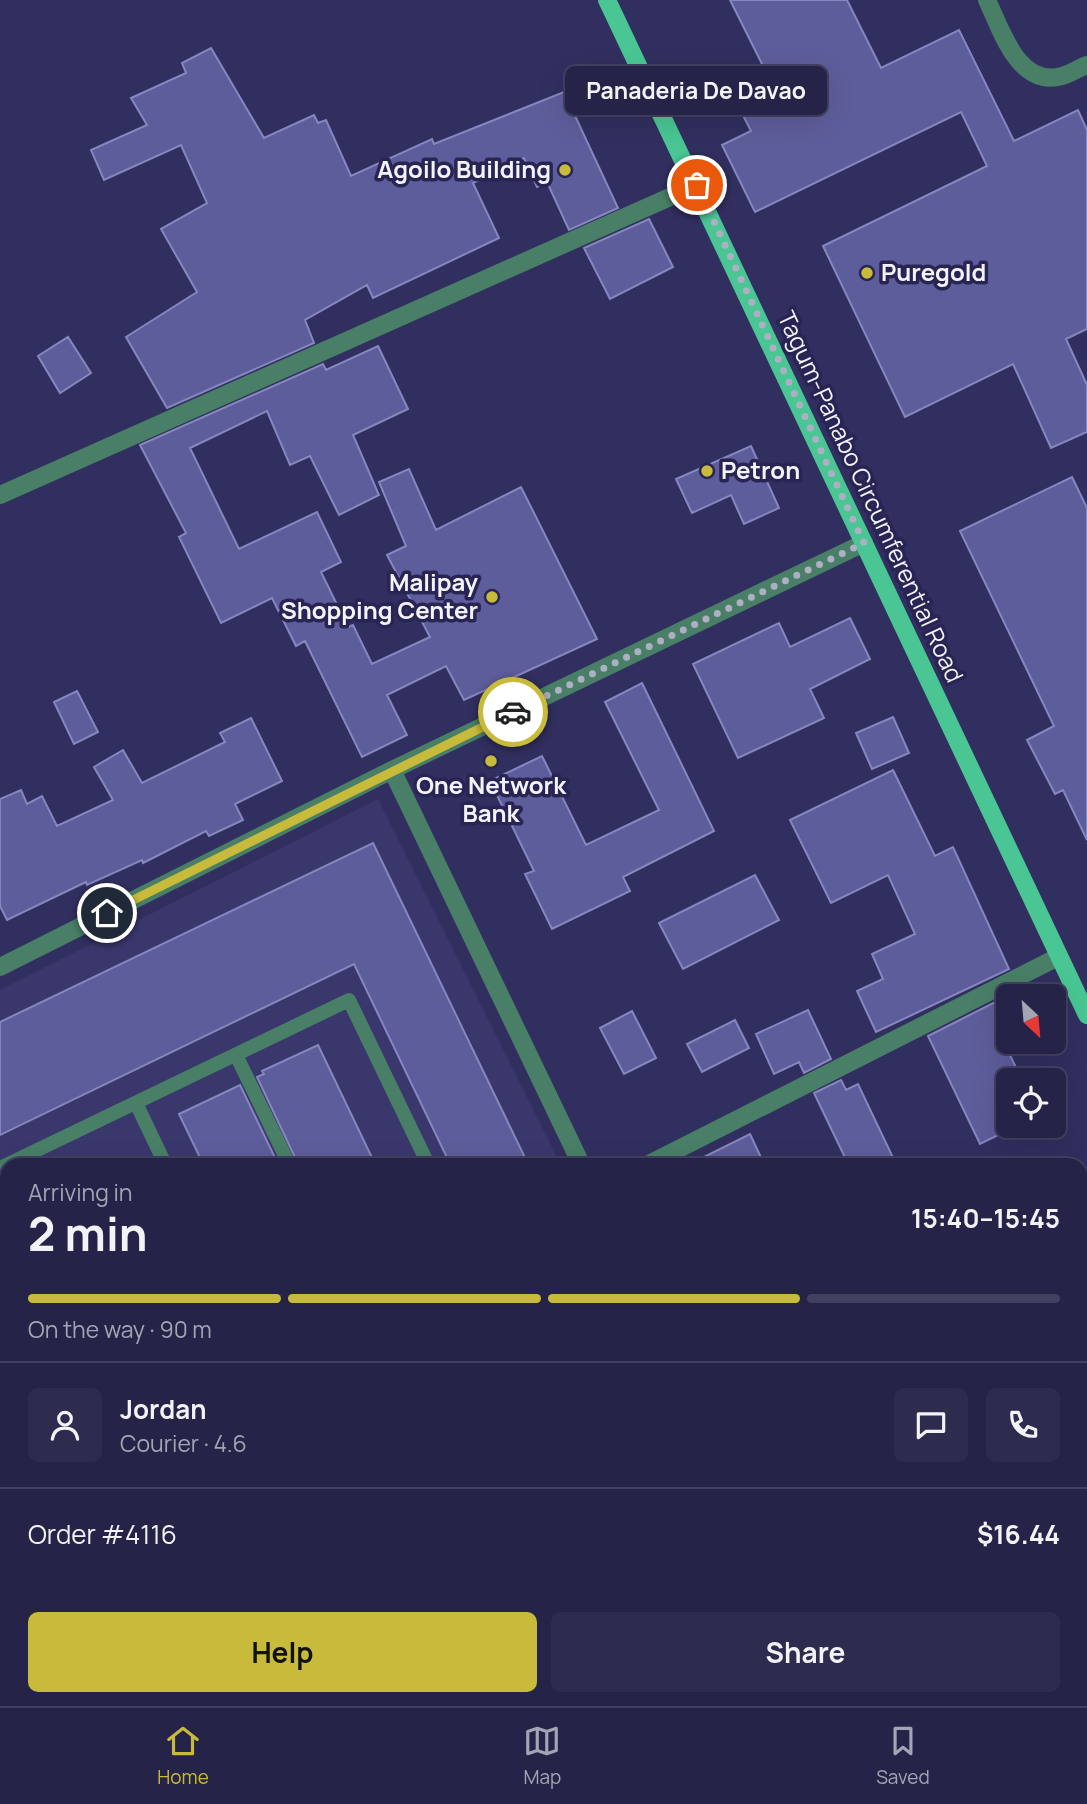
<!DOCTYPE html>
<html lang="en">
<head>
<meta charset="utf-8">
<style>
	body { margin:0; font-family:Manrope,sans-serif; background:#2d2b4e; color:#f1f3f6; height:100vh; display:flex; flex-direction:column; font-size:26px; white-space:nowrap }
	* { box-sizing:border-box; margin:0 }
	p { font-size:23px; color:#a3a4b4 }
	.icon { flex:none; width:38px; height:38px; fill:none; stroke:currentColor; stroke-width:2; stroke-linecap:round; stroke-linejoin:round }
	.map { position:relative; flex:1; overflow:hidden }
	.panel { position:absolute; left:0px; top:1158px; width:1088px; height:548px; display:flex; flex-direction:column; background:#252347; border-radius:21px 21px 0 0; box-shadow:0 7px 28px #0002,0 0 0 2px #424060 }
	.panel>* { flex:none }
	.needle { width:46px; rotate:154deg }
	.controls { position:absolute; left:996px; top:984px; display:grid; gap:14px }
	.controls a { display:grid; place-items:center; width:70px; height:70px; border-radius:10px; background:#252347; box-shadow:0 7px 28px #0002,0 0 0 2px #424060; font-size:35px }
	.pin { position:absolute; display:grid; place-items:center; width:60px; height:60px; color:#fff; margin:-30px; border:4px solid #fff; border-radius:50%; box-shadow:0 2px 7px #0007 }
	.courier { position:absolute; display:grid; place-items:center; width:70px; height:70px; margin:-35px; border:5px solid #c8bb3b; border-radius:50%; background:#fff; color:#222; box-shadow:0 2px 9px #0007 }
	.bubble { position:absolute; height:49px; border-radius:10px; background:#252347; box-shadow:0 7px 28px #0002,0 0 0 2px #424060; font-size:23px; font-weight:700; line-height:49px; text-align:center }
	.overview em { font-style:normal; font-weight:700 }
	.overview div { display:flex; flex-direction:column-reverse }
	.overview { display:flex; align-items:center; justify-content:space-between; height:119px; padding:0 28px }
	h1 { font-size:46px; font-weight:700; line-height:52px }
	.bar { display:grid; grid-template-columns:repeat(4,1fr); gap:10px 7px; align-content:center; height:84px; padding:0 28px }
	.bar i { height:9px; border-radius:5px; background:#424060 }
	.bar .current { background:#c8bb3b }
	.bar p { grid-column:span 4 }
	.line { display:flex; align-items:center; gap:18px; padding:0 28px; border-top:2px solid #424060 }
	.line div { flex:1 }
	.round { display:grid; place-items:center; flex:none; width:74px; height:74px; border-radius:10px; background:#2d2b4e }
	.button { display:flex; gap:14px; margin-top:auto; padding:14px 28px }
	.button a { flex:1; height:80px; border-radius:10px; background:#c8bb3b; color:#111; font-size:28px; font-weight:700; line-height:80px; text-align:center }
	.button a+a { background:#2d2b4e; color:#f1f3f6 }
	.tab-bar { display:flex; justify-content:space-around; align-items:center; height:98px; border-top:2px solid #424060; background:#252347; font-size:19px; color:#a3a4b4 }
	.tab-bar a { display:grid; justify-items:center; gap:4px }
	.tab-bar .current { color:#c8bb3b }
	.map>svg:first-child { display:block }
	.built { fill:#3a376d }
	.building { fill:#5e5d9b; stroke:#8687bf; stroke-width:2 }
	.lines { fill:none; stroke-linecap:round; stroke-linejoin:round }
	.service { stroke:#487f66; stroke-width:14 }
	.minor { stroke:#487f66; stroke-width:18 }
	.primary { stroke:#49c694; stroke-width:18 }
	.done { stroke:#afafc4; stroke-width:7; stroke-dasharray:0 12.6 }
	.route { stroke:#c8bb3b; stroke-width:9 }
	.poi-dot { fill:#c8bb3b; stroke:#282453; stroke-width:2.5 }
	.labels { text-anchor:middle; stroke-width:7; stroke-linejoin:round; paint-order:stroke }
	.poi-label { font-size:24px; font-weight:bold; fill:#f3f4fa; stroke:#282453; text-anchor:end }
	.street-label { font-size:24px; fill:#f3f4fa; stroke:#282453 }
</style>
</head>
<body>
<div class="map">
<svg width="1087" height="1706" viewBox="0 0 1087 1706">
	<rect width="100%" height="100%" fill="#312f5f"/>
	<!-- built -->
	<path class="built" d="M378,799L561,1165L7,1166V1699H341L328,1706H0V990Z"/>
	<!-- building -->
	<path class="building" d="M730,0H847L881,68L959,30L1014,141L1078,110L1087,130V329L1066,339L1087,385V432L1051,448L1013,364L905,417L823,246L987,166L961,112L755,212L722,145L751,131L729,88L765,70Z
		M211,48L264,138L314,115L318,123L326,120L351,176L432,139L434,144L564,92L618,208L569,230L547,182L537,187L524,158L473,183L499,238L373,298L367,285L305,320L314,343L167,408L126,337L197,292L161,229L207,203L181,145L104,180L91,150L147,125L131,98L186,73L182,63Z
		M649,219L673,267L610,299L584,248Z
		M68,337L91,373L60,393L38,356Z
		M378,346L408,409L353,435L379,495L339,515L310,456L290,465L267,411L190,448L239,549L317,512L341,562L321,572L348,627L353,625L372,664L430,637L387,555L406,546L379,482L409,469L436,530L521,487L597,639L464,700L446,666L387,695L407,735L362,757L305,641L296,646L272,598L221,623L179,537L186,533L140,445L323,364L326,370Z
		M751,446L779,508L744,524L731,495L692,513L676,479Z
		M1072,477L1087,508V840L1063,790L1055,794L1027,740L1054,726L960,531Z
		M850,618L870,659L810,689L824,718L738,758L693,664L779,623L790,647Z
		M642,683L714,831L623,877L630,891L552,929L525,874L534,871L490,781L542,756L586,845L659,810L605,702Z
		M77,691L98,732L74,744L54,702Z
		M893,717L909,753L872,769L856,733Z
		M251,718L282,781L235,804L243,820L209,836L206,831L143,863L142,860L87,885L86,882L7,920L0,906V799L21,790L27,804L42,796L57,826L113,800L94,767L123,750L142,783L225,742L220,733Z
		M893,770L935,856L953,847L1009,969L876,1032L857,991L883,979L872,954L915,934L888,875L831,903L790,820Z
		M373,843L529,1166H451L354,964L0,1135V1022Z
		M755,875L779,920L683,969L659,923Z
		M1019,990L1022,996H1008V1051L1022,1080H1008V1125H1019L980,1144L928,1036Z
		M808,1010L831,1059L804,1073L799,1062L774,1074L756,1034Z
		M632,1011L656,1058L624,1074L600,1028Z
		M735,1020L749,1048L702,1072L687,1044Z
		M318,1045L376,1166H299L257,1077L264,1074L262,1071Z
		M841,1080L846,1090L858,1084L897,1166H849L814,1093Z
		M240,1085L279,1166H204L179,1114Z
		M750,1134L765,1166H686Z"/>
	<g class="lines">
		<!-- service -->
		<path class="service" d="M236,1055L290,1166
			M136,1103L166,1166
			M0,1168L349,1000L429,1166
			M0,1469L7,1465
			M282,1699L285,1706
			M100,1706L114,1699"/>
		<!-- minor -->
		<path class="minor" d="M987,0C1001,29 1018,88 1062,76C1070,74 1079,68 1087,65
			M0,495L697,185
			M392,770L582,1166
			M0,967L392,770L864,543
			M645,1166L1058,957
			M1082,1365L1087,1363
			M1082,1647L1087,1644
			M386,1706L400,1699
			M960,1706L974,1699"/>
		<!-- primary -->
		<path class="primary" d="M607,0L1087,1015"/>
	</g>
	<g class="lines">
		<!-- done -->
		<path class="done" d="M513,712L864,543L697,185"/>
		<!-- route -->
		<path class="route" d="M107,913L513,712"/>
	</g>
	<!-- markers -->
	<g class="poi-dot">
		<circle cx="565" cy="170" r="7"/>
		<circle cx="867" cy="273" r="7"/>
		<circle cx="707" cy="471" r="7"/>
		<circle cx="492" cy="597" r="7"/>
		<circle cx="491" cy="761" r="7"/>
	</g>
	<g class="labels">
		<!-- poi labels -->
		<g class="poi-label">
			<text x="551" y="178">Agoilo Building</text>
			<text x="881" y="281" text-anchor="start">Puregold</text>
			<text x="721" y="479" text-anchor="start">Petron</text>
			<text x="478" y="591">Malipay<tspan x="478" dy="28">Shopping Center</tspan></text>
			<text x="491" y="794" text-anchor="middle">One Network<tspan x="491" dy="28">Bank</tspan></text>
		</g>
		<!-- street labels -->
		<g class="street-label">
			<text transform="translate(870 497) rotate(65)" y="8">Tagum-Panabo Circumferential Road</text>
		</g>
	</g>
</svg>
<div class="controls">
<a><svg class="needle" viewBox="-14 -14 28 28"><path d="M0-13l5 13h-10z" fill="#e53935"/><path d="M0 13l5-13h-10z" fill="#a3a4b4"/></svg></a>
<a><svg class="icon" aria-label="locate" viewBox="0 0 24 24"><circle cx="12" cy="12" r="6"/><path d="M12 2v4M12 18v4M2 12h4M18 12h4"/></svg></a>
</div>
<div class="pin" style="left:697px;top:185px;background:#ea580c"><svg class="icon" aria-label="bag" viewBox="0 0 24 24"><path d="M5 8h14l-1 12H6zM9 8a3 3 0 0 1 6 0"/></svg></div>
<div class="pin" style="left:107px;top:913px;background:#1f2937"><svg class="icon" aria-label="home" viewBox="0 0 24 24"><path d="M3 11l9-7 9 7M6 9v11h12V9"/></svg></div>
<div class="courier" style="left:513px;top:712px"><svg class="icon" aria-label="car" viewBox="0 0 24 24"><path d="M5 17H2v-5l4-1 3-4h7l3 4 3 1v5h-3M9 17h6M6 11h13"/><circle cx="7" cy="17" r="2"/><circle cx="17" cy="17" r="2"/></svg></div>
<div class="bubble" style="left:565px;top:66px;width:262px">Panaderia De Davao</div>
<section class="panel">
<div class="overview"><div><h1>2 min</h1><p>Arriving in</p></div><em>15:40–15:45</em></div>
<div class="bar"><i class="current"></i><i class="current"></i><i class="current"></i><i></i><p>On the way · 90 m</p></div>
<div class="line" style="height:126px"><a class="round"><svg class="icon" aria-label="person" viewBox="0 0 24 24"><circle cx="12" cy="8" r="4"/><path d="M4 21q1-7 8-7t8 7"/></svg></a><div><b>Jordan</b><p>Courier · 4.6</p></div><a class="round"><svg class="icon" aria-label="chat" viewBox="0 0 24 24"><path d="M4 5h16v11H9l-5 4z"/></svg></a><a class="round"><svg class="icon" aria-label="phone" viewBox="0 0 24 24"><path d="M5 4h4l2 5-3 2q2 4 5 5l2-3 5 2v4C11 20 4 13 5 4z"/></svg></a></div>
<div class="line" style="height:91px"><div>Order #4116</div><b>$16.44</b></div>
<div class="button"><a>Help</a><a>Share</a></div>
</section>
</div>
<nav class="tab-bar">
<a class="current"><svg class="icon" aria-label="home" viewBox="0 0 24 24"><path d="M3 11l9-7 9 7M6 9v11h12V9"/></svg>Home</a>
<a><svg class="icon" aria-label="map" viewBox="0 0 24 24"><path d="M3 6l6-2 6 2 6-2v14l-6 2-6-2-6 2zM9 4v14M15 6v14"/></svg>Map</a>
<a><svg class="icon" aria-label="saved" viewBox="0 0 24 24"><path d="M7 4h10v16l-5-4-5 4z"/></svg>Saved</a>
</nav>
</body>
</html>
